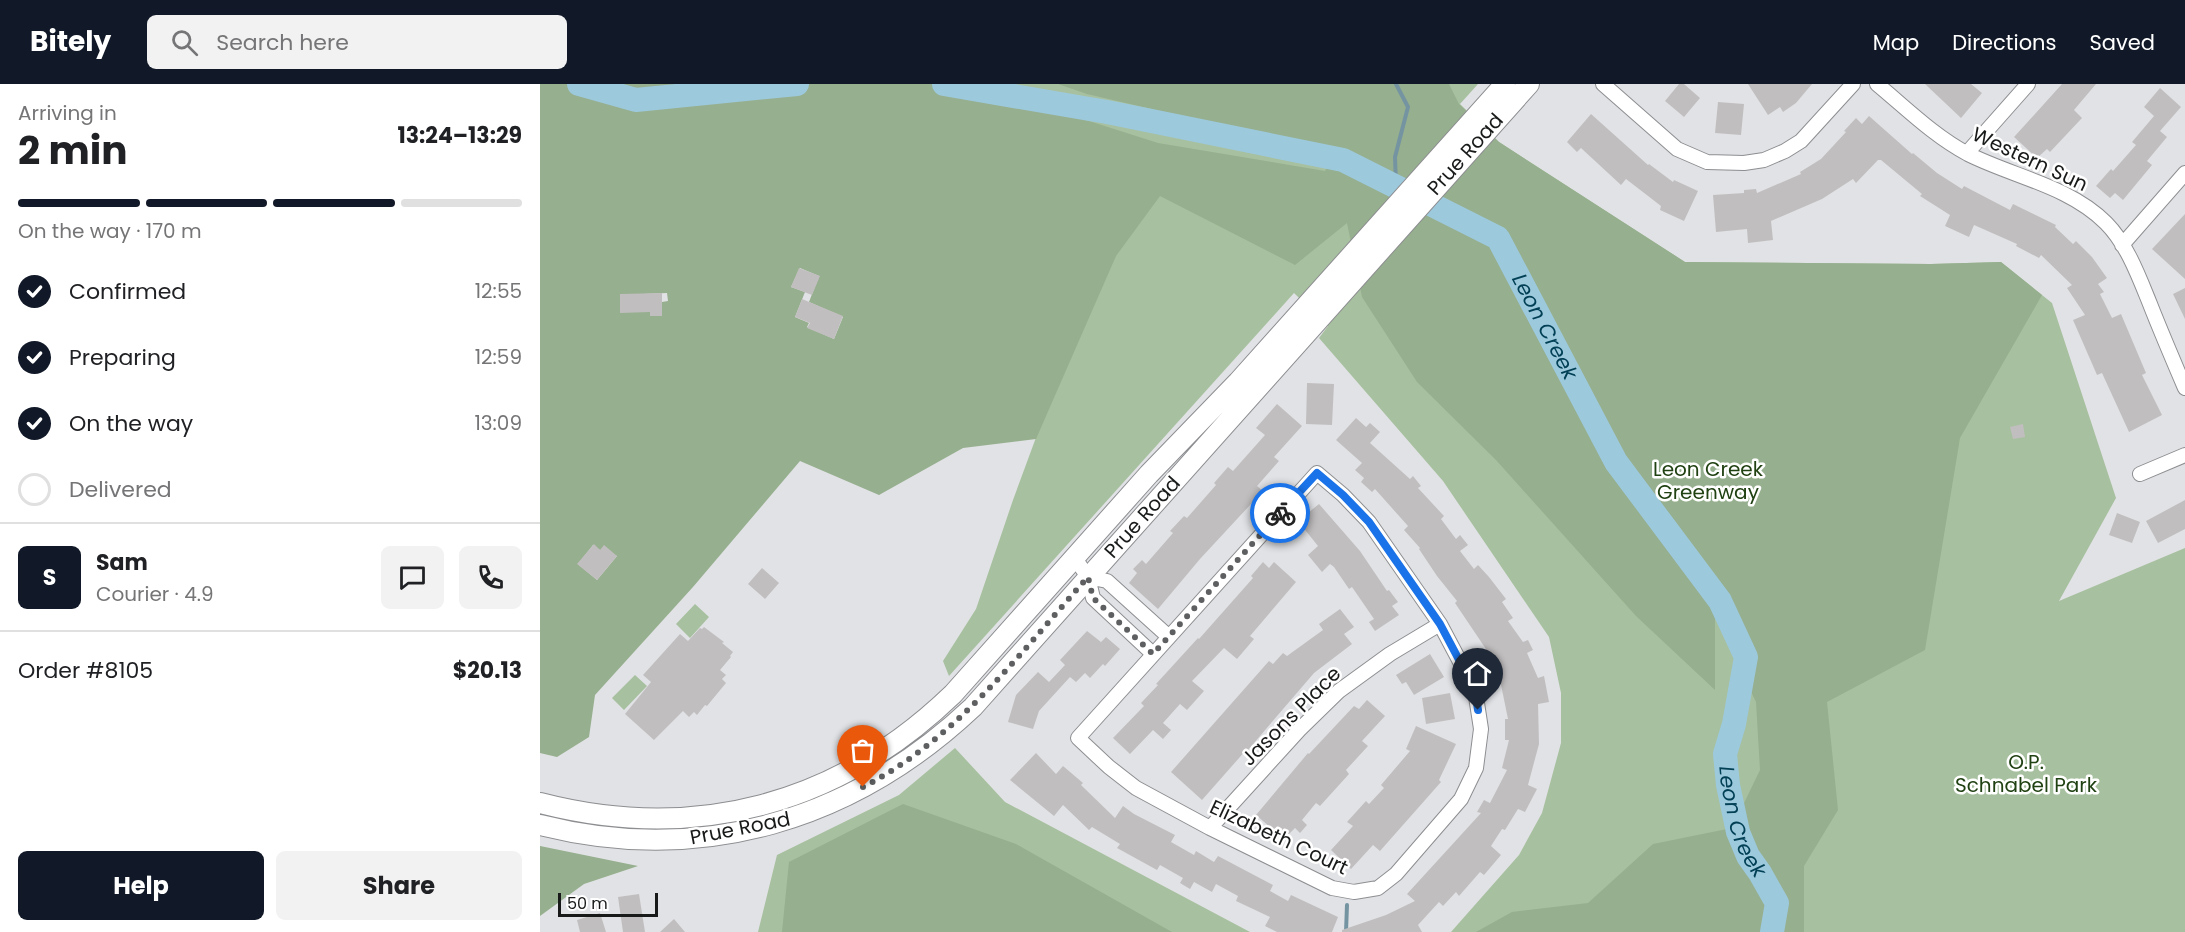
<!DOCTYPE html>
<html lang="en">
<head>
<meta charset="utf-8">
<style>
	body { margin:0; font-family:Poppins,sans-serif; background:#f2f2f2; color:#202124; height:100vh; display:flex; flex-direction:column; font-size:22px; white-space:nowrap }
	* { box-sizing:border-box; margin:0 }
	p { font-size:20px; color:#757577 }
	.icon { flex:none; width:33px; height:33px; fill:none; stroke:currentColor; stroke-width:2; stroke-linecap:round; stroke-linejoin:round }
	.map { position:relative; flex:1; overflow:hidden }
	.side { display:flex; flex-direction:column; background:#fff; width:540px }
	.side>* { flex:none }
	.scale { position:absolute; left:18px; bottom:15px; width:100px; box-sizing:border-box; padding-left:6px; border:3px solid #181919; border-top:0; font-size:16px; line-height:21px; white-space:nowrap; color:#181919; -webkit-text-stroke:4px #fff; paint-order:stroke }
	.pin { position:absolute; display:grid; place-items:center; width:51px; height:51px; color:#fff; margin:-62px -26px; border-radius:50% 50% 50% 0; rotate:-45deg; box-shadow:0 0 6px #0007 }
	.pin .icon { rotate:45deg }
	.courier { position:absolute; display:grid; place-items:center; width:60px; height:60px; margin:-30px; border:4px solid #1a73e8; border-radius:50%; background:#fff; color:#222; box-shadow:0 2px 8px #0007 }
	.overview em { font-style:normal; font-weight:700 }
	.overview div { display:flex; flex-direction:column-reverse }
	.overview { display:flex; align-items:center; justify-content:space-between; height:102px; padding:0 18px }
	h1 { font-size:39px; font-weight:700; line-height:45px }
	.bar { display:grid; grid-template-columns:repeat(4,1fr); gap:9px 6px; align-content:center; height:72px; padding:0 18px }
	.bar i { height:8px; border-radius:4px; background:#e0e0e0 }
	.bar .on { background:#111827 }
	.bar p { grid-column:span 4 }
	.line { display:flex; align-items:center; gap:15px; padding:0 18px; border-top:2px solid #e0e0e0 }
	.line div { flex:1 }
	.round { display:grid; place-items:center; flex:none; width:63px; height:63px; border-radius:9px; background:#f2f2f2 }
	ol { padding:0 18px; list-style:none }
	li { display:flex; align-items:center; gap:18px; height:66px }
	li p { margin-inline-start:auto }
	li .icon { padding:6px; border-radius:50%; background:#111827; color:#fff; stroke-width:4 }
	li:last-child { color:#757577 }
	li i { width:33px; height:33px; border:3px solid #e0e0e0; border-radius:50% }
	.button { display:flex; gap:12px; margin-top:auto; padding:12px 18px }
	.button a { flex:1; height:69px; border-radius:9px; background:#111827; color:#fff; font-size:24px; font-weight:700; line-height:69px; text-align:center }
	.button a+a { background:#f2f2f2; color:#202124 }
	header { display:flex; align-items:center; gap:36px; box-sizing:border-box; height:84px; padding:0 30px; background:#111827; color:#fff }
	header strong { font-size:28px }
	nav { display:flex; gap:33px; margin-inline-start:auto; font-size:21px }
	.search { width:420px; height:54px; background:#f2f2f2; display:flex; align-items:center; gap:15px; box-sizing:border-box; padding:0 21px; border-radius:9px; color:#757577; font-size:22px }
	main { display:flex; flex:1; min-height:0 }
	.map>svg:first-child { display:block }
	.green { fill:#a7c09f }
	.forest { fill:#96af8e; fill-rule:evenodd }
	.lines { fill:none; stroke-linecap:round; stroke-linejoin:round }
	.stream { stroke:#7594a2; stroke-width:4 }
	.river { stroke:#9dc9dd; stroke-width:24 }
	.building { fill:#c1bebf }
	.street-casing { stroke:#8d8e91; stroke-width:16 }
	.secondary-casing { stroke:#8d8e91; stroke-width:22 }
	.street { stroke:#fff; stroke-width:14 }
	.secondary { stroke:#fff; stroke-width:20 }
	.done { stroke:#5e5f60; stroke-width:6; stroke-dasharray:0 10.8 }
	.route { stroke:#1a73e8; stroke-width:8 }
	.labels { text-anchor:middle; stroke-width:5; stroke-linejoin:round; paint-order:stroke }
	.street-label { font-size:20px; fill:#181919; stroke:#fff }
	.park-label { font-size:20px; fill:#204112; stroke:#fff }
	.water-label { font-size:21px; font-style:italic; fill:#024056; stroke:#fff }
</style>
</head>
<body>
<header>
<strong>Bitely</strong>
<div class="search"><svg class="icon" aria-label="search" viewBox="0 0 24 24"><circle cx="10" cy="10" r="6"/><path d="M15 15l6 6"/></svg>Search here</div>
<nav><a>Map</a><a>Directions</a><a>Saved</a></nav>
</header>
<main>
<section class="side">
<div class="overview"><div><h1>2 min</h1><p>Arriving in</p></div><em>13:24–13:29</em></div>
<div class="bar"><i class="on"></i><i class="on"></i><i class="on"></i><i></i><p>On the way · 170 m</p></div>
<ol>
<li><svg class="icon" aria-label="check" viewBox="0 0 24 24"><path d="M5 12l5 5 9-10"/></svg>Confirmed<p>12:55</p></li>
<li><svg class="icon" aria-label="check" viewBox="0 0 24 24"><path d="M5 12l5 5 9-10"/></svg>Preparing<p>12:59</p></li>
<li><svg class="icon" aria-label="check" viewBox="0 0 24 24"><path d="M5 12l5 5 9-10"/></svg>On the way<p>13:09</p></li>
<li><i></i>Delivered</li>
</ol>
<div class="line" style="height:108px"><b class="round" style="background:#111827;color:#fff">S</b><div><b>Sam</b><p>Courier · 4.9</p></div><a class="round"><svg class="icon" aria-label="chat" viewBox="0 0 24 24"><path d="M4 5h16v11H9l-5 4z"/></svg></a><a class="round"><svg class="icon" aria-label="phone" viewBox="0 0 24 24"><path d="M5 4h4l2 5-3 2q2 4 5 5l2-3 5 2v4C11 20 4 13 5 4z"/></svg></a></div>
<div class="line" style="height:78px"><div>Order #8105</div><b>$20.13</b></div>
<div class="button"><a>Help</a><a>Share</a></div>
</section>
<div class="map">
<svg width="1645" height="848" viewBox="0 0 1645 848">
	<rect width="100%" height="100%" fill="#e1e2e5"/>
	<!-- green -->
	<path class="green" d="M0,0H938L920,20L959,58L1145,178L1391,180L1461,178L1512,219L1576,414L1519,517L1645,464V848H911L979,771L1002,729L1021,659V609L1009,553L903,397L779,254L788,242L754,209L409,592L403,577L436,525L473,416L588,104Z
		M155,520L169,533L150,554L136,540Z
		M95,591L107,602L84,626L72,614Z
		M415,664L465,718L710,848H218L237,771L359,711Z"/>
	<!-- forest -->
	<path class="forest" d="M0,0H433L618,59L785,87L796,68L547,10L518,0H909L919,20L959,58L1145,178L1391,180L1461,178L1502,211L1420,354L1385,566L1287,618L1298,726L1264,782V848H936L972,828L1048,819L1113,760L1192,744L1220,686L1216,618L1175,533V606L1096,532L956,376L877,298L822,213L807,139L755,181L620,112L576,172L496,355L423,364L339,411L260,377L153,503L55,611L49,653L17,673L0,669ZM260,184L279,192L269,218L303,233L294,255L267,243L269,239L255,233L265,208L251,203ZM127,209L128,217L122,218V232H110V228H80V211ZM53,461L60,466L77,472L57,496L38,480Z
		M363,720L476,760L632,848H242L249,778Z
		M0,762L98,782L44,800L0,832Z"/>
	<g class="lines">
		<!-- stream -->
		<path class="stream" d="M856,102L855,73L868,23L856,0
			M806,848L807,821"/>
		<!-- river -->
		<g class="river">
			<path d="M39,0L96,16L257,0"/>
			<path id="s1" d="M404,0L567,28L803,76L958,154L1076,378L1180,517L1206,573L1194,640L1185,670L1188,701L1198,748L1208,772L1220,789L1237,819L1232,848"/>
		</g>
	</g>
	<!-- building -->
	<path class="building" d="M1139,0H1144L1160,14L1144,33L1125,17Z
		M1208,0H1272L1256,19L1243,28L1240,23L1228,31Z
		M1385,0H1431L1442,9L1421,34Z
		M1522,0H1556L1534,26L1542,34L1510,68L1507,65L1497,74L1474,53Z
		M1620,4L1641,23L1620,47L1627,53L1607,77L1612,81L1583,116L1575,109L1570,114L1556,102L1571,85L1573,87L1596,61L1592,58L1614,32L1604,23Z
		M1178,18L1204,20L1201,51L1175,49Z
		M1051,30L1108,81L1109,80L1133,98L1134,96L1158,107L1144,137L1120,126L1121,122L1086,95L1081,101L1041,64L1037,68L1027,58Z
		M1329,32L1372,70L1373,69L1397,89L1422,105L1424,102L1470,126L1473,120L1516,141L1515,143L1533,160L1536,157L1552,173L1567,194L1558,200L1564,208L1560,210L1572,234L1581,230L1606,289L1602,291L1622,331L1589,348L1562,289L1557,291L1533,236L1545,231L1527,204L1532,201L1501,171L1499,174L1476,162L1477,160L1434,141L1429,153L1405,142L1410,131L1380,112L1382,110L1341,76H1338L1316,99L1313,95L1282,115L1231,137L1233,156L1208,159L1207,145L1176,148L1173,111L1204,109V106L1216,105L1217,109L1261,90L1260,88L1281,75L1306,48L1304,47L1316,34L1322,40Z
		M1645,130V195L1612,165Z
		M259,184L280,192L272,211L251,203Z
		M1645,204V235L1633,210Z
		M122,209V232H110V228L80,229V210Z
		M262,215L303,232L294,255L267,244L270,239L255,233Z
		M767,299L794,300L792,341L766,340Z
		M737,320L762,342L734,373L739,377L717,402L723,407L660,475L618,525L589,499L597,489L593,485L602,476L606,480L633,449L630,447L644,432L647,434L676,401L674,399L688,383L693,387L725,351L716,344Z
		M816,334L826,343L830,339L840,348L830,359L870,395L873,392L881,402L878,404L904,432L901,435L916,455L920,451L928,461L920,467L934,485L938,481L949,493L966,515L962,518L973,534L968,537L983,558L988,556L993,566L987,569L998,594L1004,592L1009,618L998,620L999,660L988,701L997,705L985,728L978,725L965,746L962,745L951,762L961,771L944,791L940,788L919,812L916,808L903,822L899,818L878,841L882,848H802V846L846,831L875,817L867,810L941,729L937,728L944,716L950,719L967,686L962,684L969,656H965V635H968L960,596L958,597L951,582L956,580L915,519L917,517L897,492L879,465L880,464L864,446L868,442L835,405L832,408L821,398L824,394L815,386L822,379L796,356Z
		M1483,340L1485,353L1473,355L1470,343Z
		M1645,416V445L1618,459L1606,437Z
		M779,420L820,467L847,507L849,506L858,518L852,522L859,531L835,547L829,538L834,535L812,503L809,505L794,483L790,480L782,488L768,471L778,462L758,437Z
		M1577,429L1600,438L1592,459L1569,451Z
		M54,460L60,466L64,461L77,472L57,496L37,480Z
		M723,478L729,484L734,478L756,498L710,552L714,555L697,575L684,564L652,597L664,607L647,626L640,620L623,639L631,646L623,655L613,646L590,670L573,654L604,622L601,619L618,601L616,600L658,554L659,555L713,494L711,492Z
		M222,484L239,499L225,515L208,500Z
		M800,525L814,543L804,550L812,560L774,589L708,666L707,665L662,716L631,688L729,577L733,580L743,569L747,572L783,546L779,540Z
		M164,543L184,558L182,559L193,568L190,572L191,573L180,586L186,591L182,595L186,599L167,622L165,621L157,631L154,628L149,633L143,627L114,656L85,630L111,598L103,591L140,550L148,557L160,544L162,545Z
		M547,547L561,558L566,553L580,565L565,582L563,580L550,594L545,589L536,598L530,593L499,627L493,645L468,638L476,611L498,588L509,598L525,581L520,576Z
		M890,570L904,593L874,611L866,598L862,600L856,591Z
		M910,609L915,635L886,640L882,614Z
		M827,616L845,632L822,657L828,662L806,686L809,690L780,722L776,719L762,736L767,741L760,749L755,744L744,755L716,731L768,669L769,670L814,622L819,625Z
		M876,642L916,660L899,696L901,698L840,767L833,761L811,785L791,766L813,742L807,738L826,717L829,720L844,704L841,701L870,667L866,665Z
		M496,669L516,690L523,682L543,699L541,701L575,734L583,722L594,730L635,751L631,758L654,771L656,767L674,778L678,772L733,801L730,807L748,817L751,811L798,833L792,848H737L725,842L730,833L696,817L698,812L676,800L672,808L654,798L650,805L640,799L643,794L620,781L617,786L577,764L580,760L552,743L549,746L523,721L514,732L470,696Z
		M99,810L105,848H83L78,813Z
		M60,829L66,848H40L37,836Z
		M134,835L145,848H120Z"/>
	<g class="lines">
		<defs>
			<path id="street" d="M1063,0L1137,65L1167,78L1204,79L1224,76L1245,67L1261,57L1313,0
				M1337,0C1366,24 1394,52 1428,70C1474,93 1529,102 1566,139C1587,160 1599,193 1610,220C1621,248 1633,276 1645,304
				M1427,69L1488,0
				M1582,161L1645,89
				M777,389L803,411L829,438L900,540L935,606L941,645L936,684L921,715L856,790L838,804L814,808L792,804L670,744L596,704L569,683L538,654Z
				M1600,390L1645,371
				M534,473L548,493L553,514L613,570
				M548,493L567,497L629,553
				M670,744L759,646L799,607L850,570L900,540"/>
			<path id="secondary" d="M0,719C155,759 298,721 413,610L609,390L698,298L965,0
				M0,741C162,782 313,736 433,623L989,0"/>
		</defs>
		<!-- street casing -->
		<use href="#street" class="street-casing"/>
		<!-- secondary casing -->
		<use href="#secondary" class="secondary-casing"/>
		<!-- street -->
		<use href="#street" class="street"/>
		<!-- secondary -->
		<use href="#secondary" class="secondary"/>
	</g>
	<g class="lines">
		<!-- done -->
		<path class="done" d="M323,703C417,655 479,570 548,493L553,514L613,570L740,429"/>
		<!-- route -->
		<path class="route" d="M740,429L777,389L803,411L829,438L900,540L935,606L938,626"/>
	</g>
	<g class="labels">
		<!-- street labels -->
		<g class="street-label">
			<text transform="translate(925 70) rotate(-48)" y="7">Prue Road</text>
			<text transform="translate(1490 75) rotate(25)" y="7">Western Sun</text>
			<text transform="translate(602 433) rotate(-48)" y="7">Prue Road</text>
			<text transform="translate(751 632) rotate(-45)" y="7">Jasons Place</text>
			<text transform="translate(200 744) rotate(-11)" y="7">Prue Road</text>
			<text transform="translate(739 753) rotate(25)" y="7">Elizabeth Court</text>
		</g>
		<!-- park labels -->
		<g class="park-label">
			<text x="1168" y="392">Leon Creek<tspan x="1168" dy="23">Greenway</tspan></text>
			<text x="1486" y="685">O.P.<tspan x="1486" dy="23">Schnabel Park</tspan></text>
		</g>
		<!-- water labels -->
		<g class="water-label">
			<text dy="7" stroke="none"><textPath href="#s1" startOffset="680">Leon Creek</textPath></text>
			<text dy="7" stroke="none"><textPath href="#s1" startOffset="1238">Leon Creek</textPath></text>
		</g>
	</g>
</svg>
<div class="scale">50 m</div>
<div class="pin" style="left:323px;top:703px;background:#ea580c"><svg class="icon" aria-label="bag" viewBox="0 0 24 24"><path d="M5 8h14l-1 12H6zM9 8a3 3 0 0 1 6 0"/></svg></div>
<div class="pin" style="left:938px;top:626px;background:#1f2937"><svg class="icon" aria-label="home" viewBox="0 0 24 24"><path d="M3 11l9-7 9 7M6 9v11h12V9"/></svg></div>
<div class="courier" style="left:740px;top:429px"><svg class="icon" aria-label="bike" viewBox="0 0 24 24"><circle cx="6" cy="16" r="4"/><circle cx="18" cy="16" r="4"/><path d="M6 16l4-8h5l3 8M10 8l3 8H6M13 5h3"/></svg></div>
</div>
</main>
</body>
</html>
